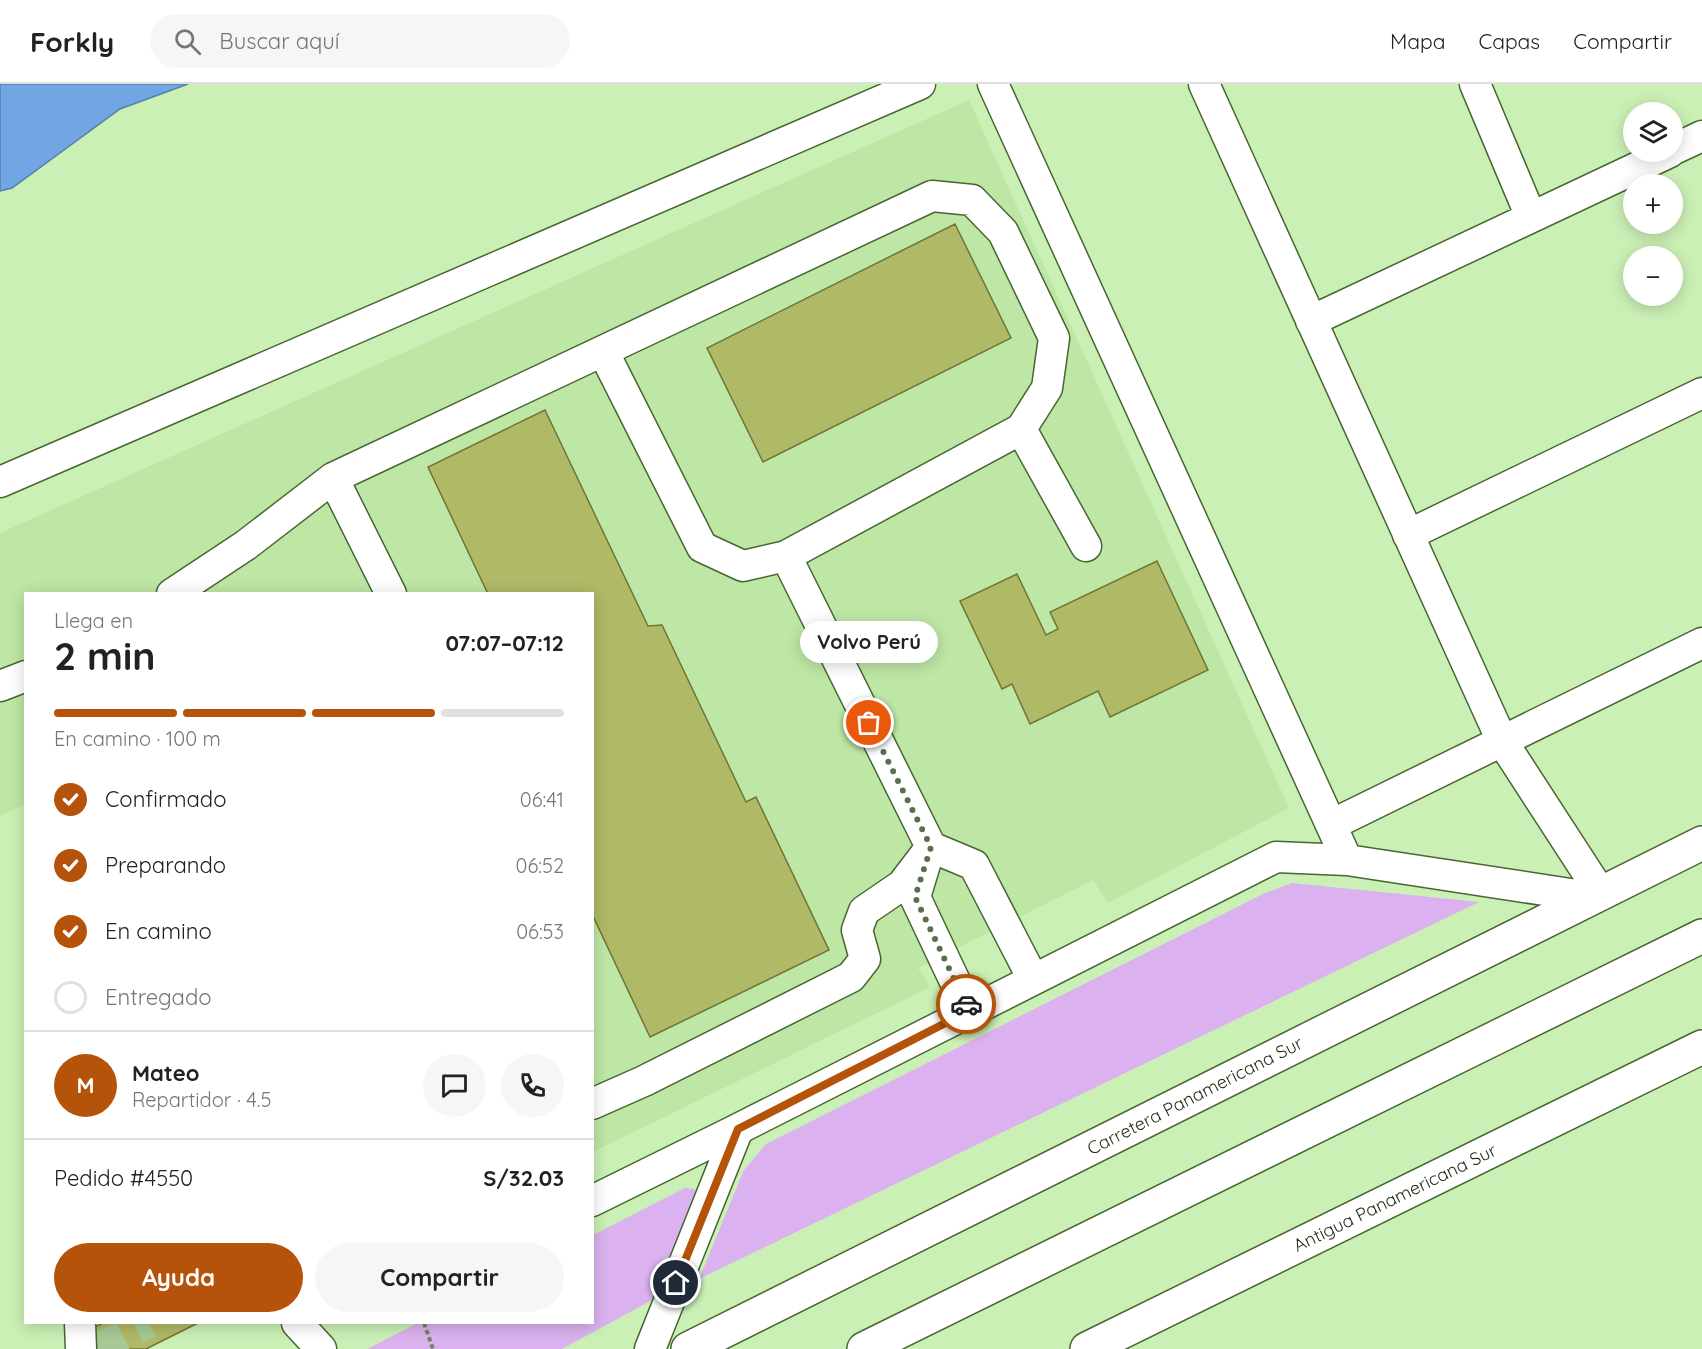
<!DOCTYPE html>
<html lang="es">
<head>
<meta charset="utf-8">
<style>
	body { margin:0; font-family:Quicksand,sans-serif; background:#f6f6f6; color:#222; height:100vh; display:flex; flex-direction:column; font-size:22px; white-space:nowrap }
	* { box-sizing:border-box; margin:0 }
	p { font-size:20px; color:#767676 }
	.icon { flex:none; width:33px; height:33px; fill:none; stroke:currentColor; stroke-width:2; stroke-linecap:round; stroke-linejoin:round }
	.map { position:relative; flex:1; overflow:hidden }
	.drawer { position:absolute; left:24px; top:508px; width:570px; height:732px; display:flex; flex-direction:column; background:#fff; border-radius:0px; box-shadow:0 3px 15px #0003 }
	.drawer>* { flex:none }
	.fabs { position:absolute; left:1623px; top:18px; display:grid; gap:12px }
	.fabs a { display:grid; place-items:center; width:60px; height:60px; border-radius:50%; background:#fff; box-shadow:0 3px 15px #0003; font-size:30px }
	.pin { position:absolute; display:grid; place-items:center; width:51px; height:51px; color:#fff; margin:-26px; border:3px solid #fff; border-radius:50%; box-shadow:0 2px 6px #0007 }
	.courier { position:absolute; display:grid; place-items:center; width:60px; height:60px; margin:-30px; border:4px solid #b45309; border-radius:50%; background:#fff; color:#222; box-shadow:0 2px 8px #0007 }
	.bubble { position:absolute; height:42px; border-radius:21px; background:#fff; box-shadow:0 3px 15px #0003; font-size:20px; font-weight:700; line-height:42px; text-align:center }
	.overview em { font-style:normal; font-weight:700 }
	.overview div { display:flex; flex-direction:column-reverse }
	.overview { display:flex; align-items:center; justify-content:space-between; height:102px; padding:0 30px }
	h1 { font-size:39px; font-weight:700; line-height:45px }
	.bar { display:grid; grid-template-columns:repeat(4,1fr); gap:9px 6px; align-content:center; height:72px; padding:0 30px }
	.bar i { height:8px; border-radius:4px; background:#e0e0e0 }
	.bar .on { background:#b45309 }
	.bar p { grid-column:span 4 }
	.line { display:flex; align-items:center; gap:15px; padding:0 30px; border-top:2px solid #e0e0e0 }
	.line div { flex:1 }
	.round { display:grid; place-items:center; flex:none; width:63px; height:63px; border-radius:32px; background:#f6f6f6 }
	ol { padding:0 30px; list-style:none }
	li { display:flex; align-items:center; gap:18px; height:66px }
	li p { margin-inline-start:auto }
	li .icon { padding:6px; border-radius:50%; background:#b45309; color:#fff; stroke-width:4 }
	li:last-child { color:#767676 }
	li i { width:33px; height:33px; border:3px solid #e0e0e0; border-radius:50% }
	.action { display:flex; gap:12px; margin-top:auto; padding:12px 30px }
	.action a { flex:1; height:69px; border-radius:36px; background:#b45309; color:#fff; font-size:24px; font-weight:700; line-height:69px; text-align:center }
	.action a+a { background:#f6f6f6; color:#222 }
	header { display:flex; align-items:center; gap:36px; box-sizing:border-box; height:84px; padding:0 30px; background:#fff; border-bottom:2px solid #e0e0e0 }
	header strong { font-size:28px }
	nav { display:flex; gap:33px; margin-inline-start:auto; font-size:21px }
	.search { width:420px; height:54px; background:#f6f6f6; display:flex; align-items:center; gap:15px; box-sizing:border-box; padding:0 21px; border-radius:33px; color:#767676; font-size:22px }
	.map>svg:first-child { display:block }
	.built { fill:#bee7a5 }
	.green { fill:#dbb2ef }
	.water { fill:#71a5e3; stroke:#5880a5; stroke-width:1.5 }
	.building { fill:#b0b966; stroke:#6f7534; stroke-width:1.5 }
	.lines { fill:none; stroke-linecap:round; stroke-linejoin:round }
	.minor-tunnel { stroke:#a8c995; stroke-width:30; stroke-dasharray:30 15; stroke-linecap:butt }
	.minor-casing { stroke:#476631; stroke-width:33 }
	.major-casing { stroke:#476631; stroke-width:36 }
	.highway-casing { stroke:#476631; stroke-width:36 }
	.path { stroke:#6f8860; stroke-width:4; stroke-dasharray:4.5 3; stroke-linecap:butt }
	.minor { stroke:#fff; stroke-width:30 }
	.major { stroke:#fff; stroke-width:33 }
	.highway { stroke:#fff; stroke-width:33 }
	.done { stroke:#5a704c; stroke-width:6; stroke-dasharray:0 10.8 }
	.route { stroke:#b45309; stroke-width:8 }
	.labels { text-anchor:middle; stroke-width:5; stroke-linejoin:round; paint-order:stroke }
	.street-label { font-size:18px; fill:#1d2b14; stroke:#fff }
</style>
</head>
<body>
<header>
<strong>Forkly</strong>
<div class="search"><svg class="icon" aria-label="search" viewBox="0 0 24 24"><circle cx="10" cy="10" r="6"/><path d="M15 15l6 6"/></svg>Buscar aquí</div>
<nav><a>Mapa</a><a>Capas</a><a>Compartir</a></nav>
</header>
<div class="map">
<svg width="1702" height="1265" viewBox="0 0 1702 1265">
	<rect width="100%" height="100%" fill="#cbf0b5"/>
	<!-- built -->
	<path class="built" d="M969,16L1289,724L1108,819L1093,796L918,884L930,903L593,1068L592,510H26L25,720L0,732V449Z"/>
	<!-- green -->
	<path class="green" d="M1292,799L1479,818L699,1195L744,1086L766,1060L1265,809Z
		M685,1104L694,1105L702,1115L654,1215L562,1265H367L418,1239H592L593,1151Z"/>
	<!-- water -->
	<path class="water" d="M0,0H188L120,25L12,104L0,107Z"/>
	<!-- building -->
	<path class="building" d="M955,140L1011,254L763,378L707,264Z
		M545,326L648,542L662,541L746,718L756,713L829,866L650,953L592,830V510H488L428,383Z
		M1157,477L1208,586L1110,633L1098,607L1030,640L1012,600L1002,605L960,517L1017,490L1046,551L1058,545L1050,528Z
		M103,1239H198L146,1265H94L85,1248Z"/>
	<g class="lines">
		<!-- minor-tunnel -->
		<path class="minor-tunnel" d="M96,1265L149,1239"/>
		<defs>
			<path id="minor" d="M993,0L1347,776
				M1204,0L1502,657L1600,808
				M1475,0L1531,133
				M1672,66L1702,52
				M1311,237L1670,68
				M1021,345L1086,462
				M0,398L920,0
				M1408,451L1702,309
				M786,472L931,763L974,781L1033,895
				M172,510L246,461L333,394
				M391,510L333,394L932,112L972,116L1003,148L1054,254L1047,304L1021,345L786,472L743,482L702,463L603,267
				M0,602L26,592
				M1331,741L1702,559
				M926,777L915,813L969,927
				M592,1020L644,997L851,893L865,875L857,846L864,827L902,801L931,763
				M592,1117L738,1045
				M80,1239L81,1265
				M297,1239L321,1265
				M650,1265L738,1045L1276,773L1347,776L1590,813"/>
			<path id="major" d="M1087,1265L1702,963"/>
			<path id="highway" d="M688,1265L1702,759
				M864,1265L1702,852"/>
		</defs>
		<!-- minor casing -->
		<use href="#minor" class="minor-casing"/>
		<!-- major casing -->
		<use href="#major" class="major-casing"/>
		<!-- highway casing -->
		<use href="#highway" class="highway-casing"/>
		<!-- path -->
		<path class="path" d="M424,1239L433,1265"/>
		<!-- minor -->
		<use href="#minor" class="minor"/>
		<!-- major -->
		<use href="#major" class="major"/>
		<!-- highway -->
		<use href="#highway" class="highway"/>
	</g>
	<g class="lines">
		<!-- done -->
		<path class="done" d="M869,639L931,763L915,813L966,920"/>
		<!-- route -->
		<path class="route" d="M676,1199L738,1045L969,927L966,920"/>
	</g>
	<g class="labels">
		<!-- street labels -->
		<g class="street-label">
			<text transform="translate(1195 1012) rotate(-27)" y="6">Carretera Panamericana Sur</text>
			<text transform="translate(1395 1114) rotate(-26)" y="6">Antigua Panamericana Sur</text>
		</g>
	</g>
</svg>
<div class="fabs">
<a><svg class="icon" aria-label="layers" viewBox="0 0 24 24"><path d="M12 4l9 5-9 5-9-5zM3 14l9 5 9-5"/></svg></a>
<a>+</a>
<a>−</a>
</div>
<div class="pin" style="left:869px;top:639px;background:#ea580c"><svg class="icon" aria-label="bag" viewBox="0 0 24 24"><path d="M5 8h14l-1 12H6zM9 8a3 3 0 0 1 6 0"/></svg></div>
<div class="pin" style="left:676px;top:1199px;background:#1f2937"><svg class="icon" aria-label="home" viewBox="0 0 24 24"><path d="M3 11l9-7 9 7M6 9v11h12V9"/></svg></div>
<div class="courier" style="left:966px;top:920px"><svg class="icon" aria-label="car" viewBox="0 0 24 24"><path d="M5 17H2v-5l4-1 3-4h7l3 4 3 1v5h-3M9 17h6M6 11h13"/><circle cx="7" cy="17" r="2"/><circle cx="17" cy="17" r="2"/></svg></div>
<div class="bubble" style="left:800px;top:537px;width:138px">Volvo Perú</div>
<section class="drawer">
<div class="overview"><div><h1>2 min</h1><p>Llega en</p></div><em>07:07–07:12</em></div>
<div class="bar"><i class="on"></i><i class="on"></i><i class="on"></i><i></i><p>En camino · 100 m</p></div>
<ol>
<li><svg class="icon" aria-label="check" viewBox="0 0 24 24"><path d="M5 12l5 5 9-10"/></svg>Confirmado<p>06:41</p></li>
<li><svg class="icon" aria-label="check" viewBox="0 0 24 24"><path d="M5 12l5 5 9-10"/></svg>Preparando<p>06:52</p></li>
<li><svg class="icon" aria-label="check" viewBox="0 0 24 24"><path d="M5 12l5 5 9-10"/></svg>En camino<p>06:53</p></li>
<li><i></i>Entregado</li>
</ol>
<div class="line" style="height:108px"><b class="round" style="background:#b45309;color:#fff">M</b><div><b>Mateo</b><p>Repartidor · 4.5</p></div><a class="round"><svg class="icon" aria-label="chat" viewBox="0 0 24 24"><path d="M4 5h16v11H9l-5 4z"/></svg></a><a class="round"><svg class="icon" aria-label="phone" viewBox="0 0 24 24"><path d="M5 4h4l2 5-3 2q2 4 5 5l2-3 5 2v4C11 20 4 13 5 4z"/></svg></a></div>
<div class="line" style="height:78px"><div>Pedido #4550</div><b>S/32.03</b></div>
<div class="action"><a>Ayuda</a><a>Compartir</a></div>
</section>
</div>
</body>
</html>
